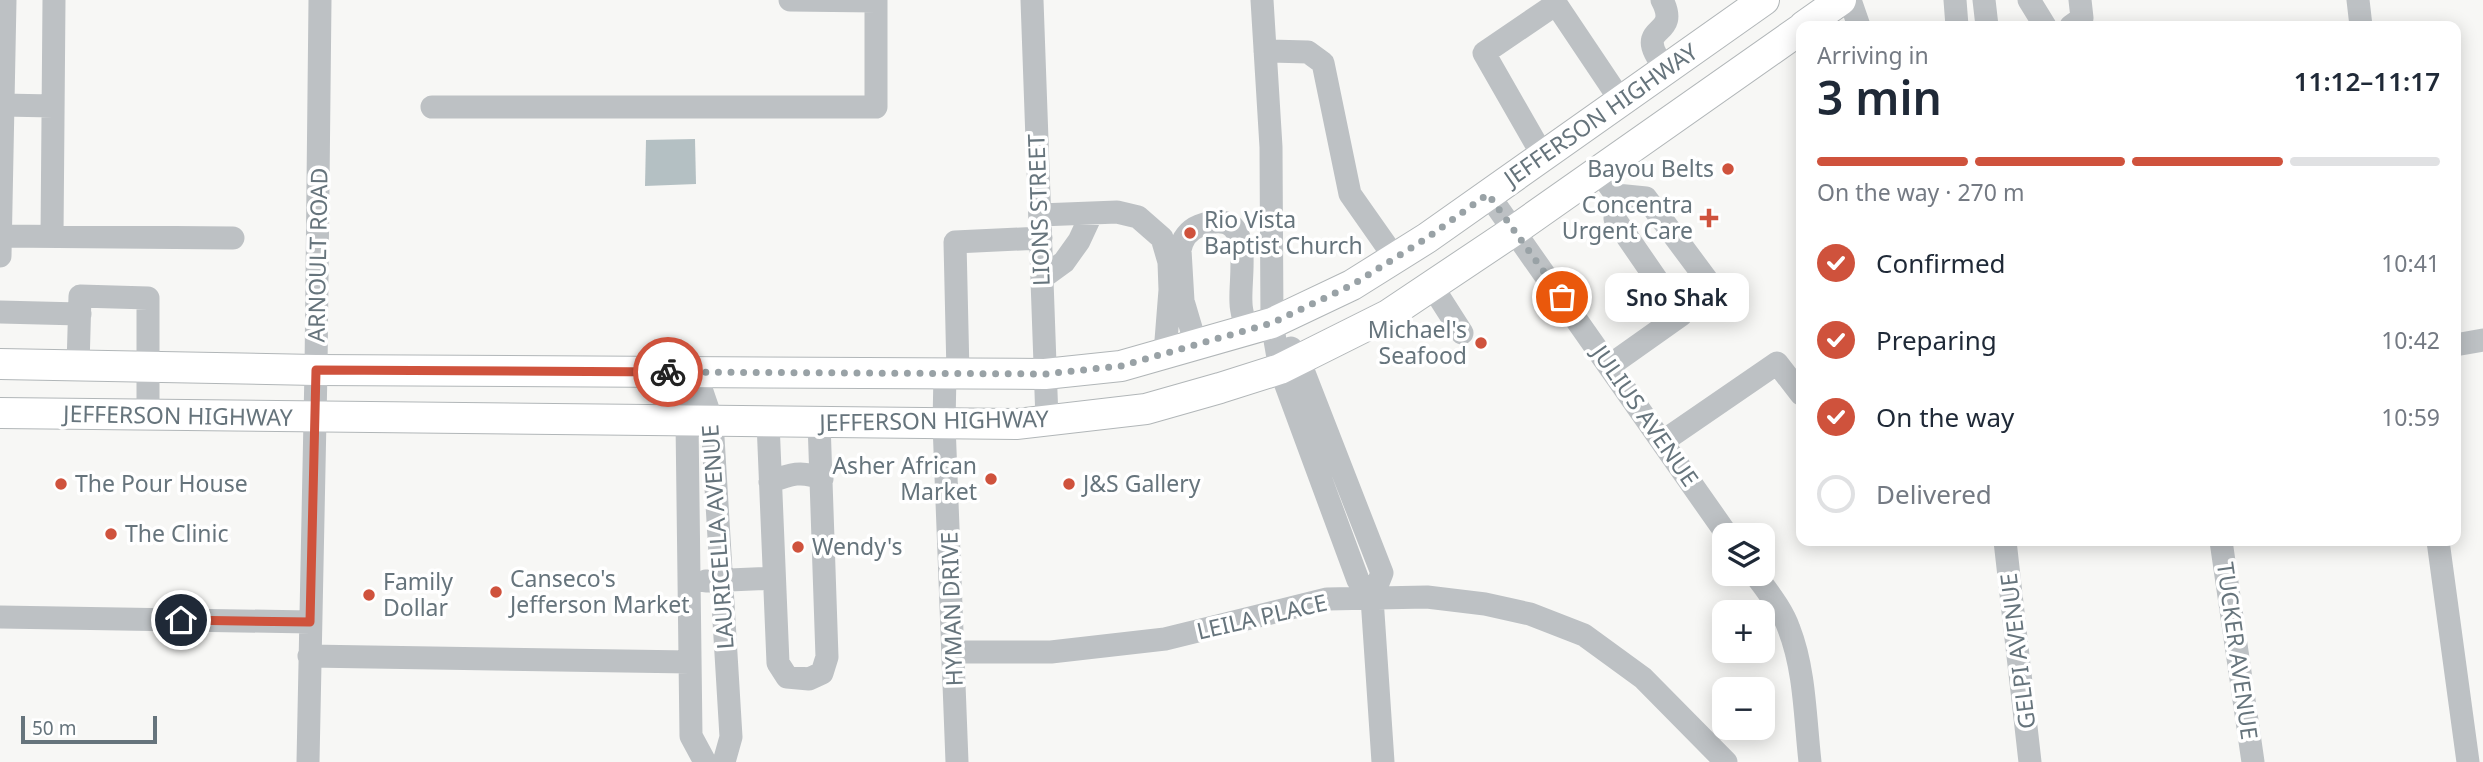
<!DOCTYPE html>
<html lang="en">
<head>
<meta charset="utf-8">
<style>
	body { margin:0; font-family:"Noto Sans",sans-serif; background:#f2f2f3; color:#1f2937; height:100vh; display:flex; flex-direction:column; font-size:26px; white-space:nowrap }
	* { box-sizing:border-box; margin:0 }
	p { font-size:23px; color:#747a83 }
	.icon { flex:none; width:38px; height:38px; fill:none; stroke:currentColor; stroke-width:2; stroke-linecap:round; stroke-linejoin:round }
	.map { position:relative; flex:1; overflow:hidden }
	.panel { position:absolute; left:1796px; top:21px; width:665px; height:525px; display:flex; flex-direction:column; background:#fff; border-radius:14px; box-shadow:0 4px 18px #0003 }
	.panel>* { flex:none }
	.fabs { position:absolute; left:1712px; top:523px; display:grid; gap:14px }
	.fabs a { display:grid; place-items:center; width:63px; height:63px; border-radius:14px; background:#fff; box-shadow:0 4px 18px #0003; font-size:35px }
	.scale { position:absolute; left:21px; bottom:18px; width:136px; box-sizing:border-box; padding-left:7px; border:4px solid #66747c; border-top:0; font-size:19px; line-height:24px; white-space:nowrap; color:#66747c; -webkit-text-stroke:5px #fff; paint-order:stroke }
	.pin { position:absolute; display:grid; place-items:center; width:60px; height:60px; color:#fff; margin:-30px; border:4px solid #fff; border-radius:50%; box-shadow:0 2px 7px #0007 }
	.courier { position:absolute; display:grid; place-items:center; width:70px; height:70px; margin:-35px; border:5px solid #cf523c; border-radius:50%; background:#fff; color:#222; box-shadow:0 2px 9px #0007 }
	.bubble { position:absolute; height:49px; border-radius:14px; background:#fff; box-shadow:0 4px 18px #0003; font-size:23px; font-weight:600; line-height:49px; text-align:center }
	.summary em { font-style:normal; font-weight:600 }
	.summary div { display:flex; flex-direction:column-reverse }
	.summary { display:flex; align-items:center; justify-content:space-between; height:119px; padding:0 21px }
	h1 { font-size:46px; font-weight:600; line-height:52px }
	.bar { display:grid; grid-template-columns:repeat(4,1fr); gap:10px 7px; align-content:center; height:84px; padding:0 21px }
	.bar i { height:9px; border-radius:5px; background:#e0e1e3 }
	.bar .active { background:#cf523c }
	.bar p { grid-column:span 4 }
	ol { padding:0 21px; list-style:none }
	li { display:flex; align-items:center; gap:21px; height:77px }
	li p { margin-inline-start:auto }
	li .icon { padding:7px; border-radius:50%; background:#cf523c; color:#fff; stroke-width:4 }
	li:last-child { color:#747a83 }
	li i { width:38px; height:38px; border:4px solid #e0e1e3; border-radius:50% }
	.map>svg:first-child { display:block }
	.water { fill:#b4c0c3 }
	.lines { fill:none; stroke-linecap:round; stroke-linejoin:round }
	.major-casing { stroke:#b1b6b8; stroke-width:32 }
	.minor { stroke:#bdc1c4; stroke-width:23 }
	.major { stroke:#fff; stroke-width:30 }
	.done { stroke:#99a2a6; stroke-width:7; stroke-dasharray:0 12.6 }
	.route { stroke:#cf523c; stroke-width:9 }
	.poi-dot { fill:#cf523c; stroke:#fff; stroke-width:2.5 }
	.labels { text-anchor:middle; stroke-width:7; stroke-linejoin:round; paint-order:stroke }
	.street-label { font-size:23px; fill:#66747c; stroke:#fff }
	.poi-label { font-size:23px; fill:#66747c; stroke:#fff; text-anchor:start }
</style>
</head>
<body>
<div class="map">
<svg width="2483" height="762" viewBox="0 0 2483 762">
	<rect width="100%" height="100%" fill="#f7f7f5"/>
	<!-- water -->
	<path class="water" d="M695,139L696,184L645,186L646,140Z"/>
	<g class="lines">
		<defs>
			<path id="major" d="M1804,26L1841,0
				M0,364L316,370L1045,374L1121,366L1272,323L1352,285L1427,238L1764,0
				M0,413L1016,424L1146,409L1220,388L1280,369L1388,315L1515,230L1801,29"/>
		</defs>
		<!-- major casing -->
		<use href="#major" class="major-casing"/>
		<!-- minor -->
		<path class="minor" d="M790,0L876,1
			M1032,0L1047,420
			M1262,0L1271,147L1272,323L1280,369L1358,580L1372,598
			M1662,0C1683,40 1628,22 1666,69
			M1850,0L1859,26
			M1955,0L1957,26
			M1984,0L1987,26
			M2029,0L2045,26
			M2358,0L2361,26
			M2071,26L2082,18L2080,0
			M1265,51L1308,52L1323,63L1350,194L1395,258
			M3,105L53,106
			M432,107H876V0
			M1543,156L1484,53L1556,4L1621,101
			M1599,171L1616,195L1615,219L1681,315L1609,366
			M1488,194L1728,536
			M1616,195L1646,198L1707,280L1672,303
			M1040,215L1117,212L1138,217L1162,238L1169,262L1170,290L1165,353
			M0,236L233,238
			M52,236L54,0
			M0,256L5,0
			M1042,278L1064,262L1079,241L1092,213
			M1432,286L1462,333
			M0,312L80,314
			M1196,345L1183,301L1180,250C1182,239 1189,230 1199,226C1257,204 1239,274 1241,303C1241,312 1245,322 1246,330
			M2455,345L2483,340
			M1291,348L1299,360L1382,573L1372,598L1383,762
			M78,366L80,296L148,298V415
			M695,372L687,421L691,736L705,762
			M945,373L944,424L957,762
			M958,373L955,242L1041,238
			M696,374L712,421L731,737L724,762
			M768,422L778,663L787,677L809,679L822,673L827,657L819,422
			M1662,442L1777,363L1801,394
			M770,482C790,474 802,470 822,479
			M2005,541L2030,762
			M2221,541L2253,762
			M2438,541L2468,762
			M1755,574C1767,591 1782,609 1789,629C1805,670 1805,718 1810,762
			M706,581L773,578
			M0,617L310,622
			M954,652H1051L1165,639L1327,599L1427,597L1485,604L1530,614L1584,635L1643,678L1726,762
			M309,656L690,662
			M308,762L316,370L320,0"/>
		<!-- major -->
		<use href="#major" class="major"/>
	</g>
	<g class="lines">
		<!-- done -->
		<path class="done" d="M668,372L1045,374L1121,366L1272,323L1352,285L1427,238L1488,194L1562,297"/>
		<!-- route -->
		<path class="route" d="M181,620L310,622L316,370L668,372"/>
	</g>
	<!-- markers -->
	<g class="poi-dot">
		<circle cx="1728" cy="169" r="7"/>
		<path d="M1705.5 207.5h7v7h7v7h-7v7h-7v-7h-7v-7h7z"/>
		<circle cx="1190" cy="233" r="7"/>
		<circle cx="1481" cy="343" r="7"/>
		<circle cx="991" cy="479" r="7"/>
		<circle cx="61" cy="484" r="7"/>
		<circle cx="1069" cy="484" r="7"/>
		<circle cx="111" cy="534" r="7"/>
		<circle cx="798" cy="547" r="7"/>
		<circle cx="496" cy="592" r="7"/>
		<circle cx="369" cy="595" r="7"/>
	</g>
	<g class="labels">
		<!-- street labels -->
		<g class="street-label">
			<text transform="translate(1601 115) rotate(-35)" y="8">JEFFERSON HIGHWAY</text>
			<text transform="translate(1039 210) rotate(-92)" y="8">LIONS STREET</text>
			<text transform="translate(318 255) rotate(-89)" y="8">ARNOULT ROAD</text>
			<text transform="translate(178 416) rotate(1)" y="8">JEFFERSON HIGHWAY</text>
			<text transform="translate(1645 416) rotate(55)" y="8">JULIUS AVENUE</text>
			<text transform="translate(934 421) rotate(-1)" y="8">JEFFERSON HIGHWAY</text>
			<text transform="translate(718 537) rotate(-94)" y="8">LAURICELLA AVENUE</text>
			<text transform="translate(952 609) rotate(-92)" y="8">HYMAN DRIVE</text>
			<text transform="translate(1262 617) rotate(-13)" y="8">LEILA PLACE</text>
			<text transform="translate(2018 651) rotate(-97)" y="8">GELPI AVENUE</text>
			<text transform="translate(2237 651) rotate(82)" y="8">TUCKER AVENUE</text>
		</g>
		<!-- poi labels -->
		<g class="poi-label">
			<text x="1714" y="177" text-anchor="end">Bayou Belts</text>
			<text x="1693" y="213" text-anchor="end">Concentra<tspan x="1693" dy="26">Urgent Care</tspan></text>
			<text x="1204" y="228">Rio Vista<tspan x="1204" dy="26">Baptist Church</tspan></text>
			<text x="1467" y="338" text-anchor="end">Michael's<tspan x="1467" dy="26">Seafood</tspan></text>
			<text x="977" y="474" text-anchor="end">Asher African<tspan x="977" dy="26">Market</tspan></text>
			<text x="75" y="492">The Pour House</text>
			<text x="1083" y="492">J&amp;S Gallery</text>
			<text x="125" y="542">The Clinic</text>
			<text x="812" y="555">Wendy's</text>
			<text x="510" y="587">Canseco's<tspan x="510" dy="26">Jefferson Market</tspan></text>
			<text x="383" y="590">Family<tspan x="383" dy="26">Dollar</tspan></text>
		</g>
	</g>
</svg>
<div class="fabs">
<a><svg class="icon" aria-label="layers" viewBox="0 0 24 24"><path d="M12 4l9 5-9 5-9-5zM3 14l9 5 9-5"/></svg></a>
<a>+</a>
<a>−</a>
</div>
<div class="scale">50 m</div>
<div class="pin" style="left:1562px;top:297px;background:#ea580c"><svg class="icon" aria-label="bag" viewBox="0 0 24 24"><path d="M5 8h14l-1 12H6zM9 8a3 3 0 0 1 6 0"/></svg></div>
<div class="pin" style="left:181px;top:620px;background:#1f2937"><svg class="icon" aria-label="home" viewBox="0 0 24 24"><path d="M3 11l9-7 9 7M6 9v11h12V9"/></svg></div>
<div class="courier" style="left:668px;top:372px"><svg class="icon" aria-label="bike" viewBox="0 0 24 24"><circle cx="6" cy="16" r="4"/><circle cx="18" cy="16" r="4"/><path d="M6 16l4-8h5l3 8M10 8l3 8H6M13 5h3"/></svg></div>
<div class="bubble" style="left:1605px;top:273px;width:144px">Sno Shak</div>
<section class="panel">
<div class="summary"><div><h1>3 min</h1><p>Arriving in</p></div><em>11:12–11:17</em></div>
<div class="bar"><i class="active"></i><i class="active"></i><i class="active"></i><i></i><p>On the way · 270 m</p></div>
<ol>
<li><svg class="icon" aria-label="check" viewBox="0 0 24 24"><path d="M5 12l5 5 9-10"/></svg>Confirmed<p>10:41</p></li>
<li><svg class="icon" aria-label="check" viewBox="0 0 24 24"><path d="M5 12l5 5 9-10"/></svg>Preparing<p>10:42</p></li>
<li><svg class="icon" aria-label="check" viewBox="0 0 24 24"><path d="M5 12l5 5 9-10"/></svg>On the way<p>10:59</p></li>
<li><i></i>Delivered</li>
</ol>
</section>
</div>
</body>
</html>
